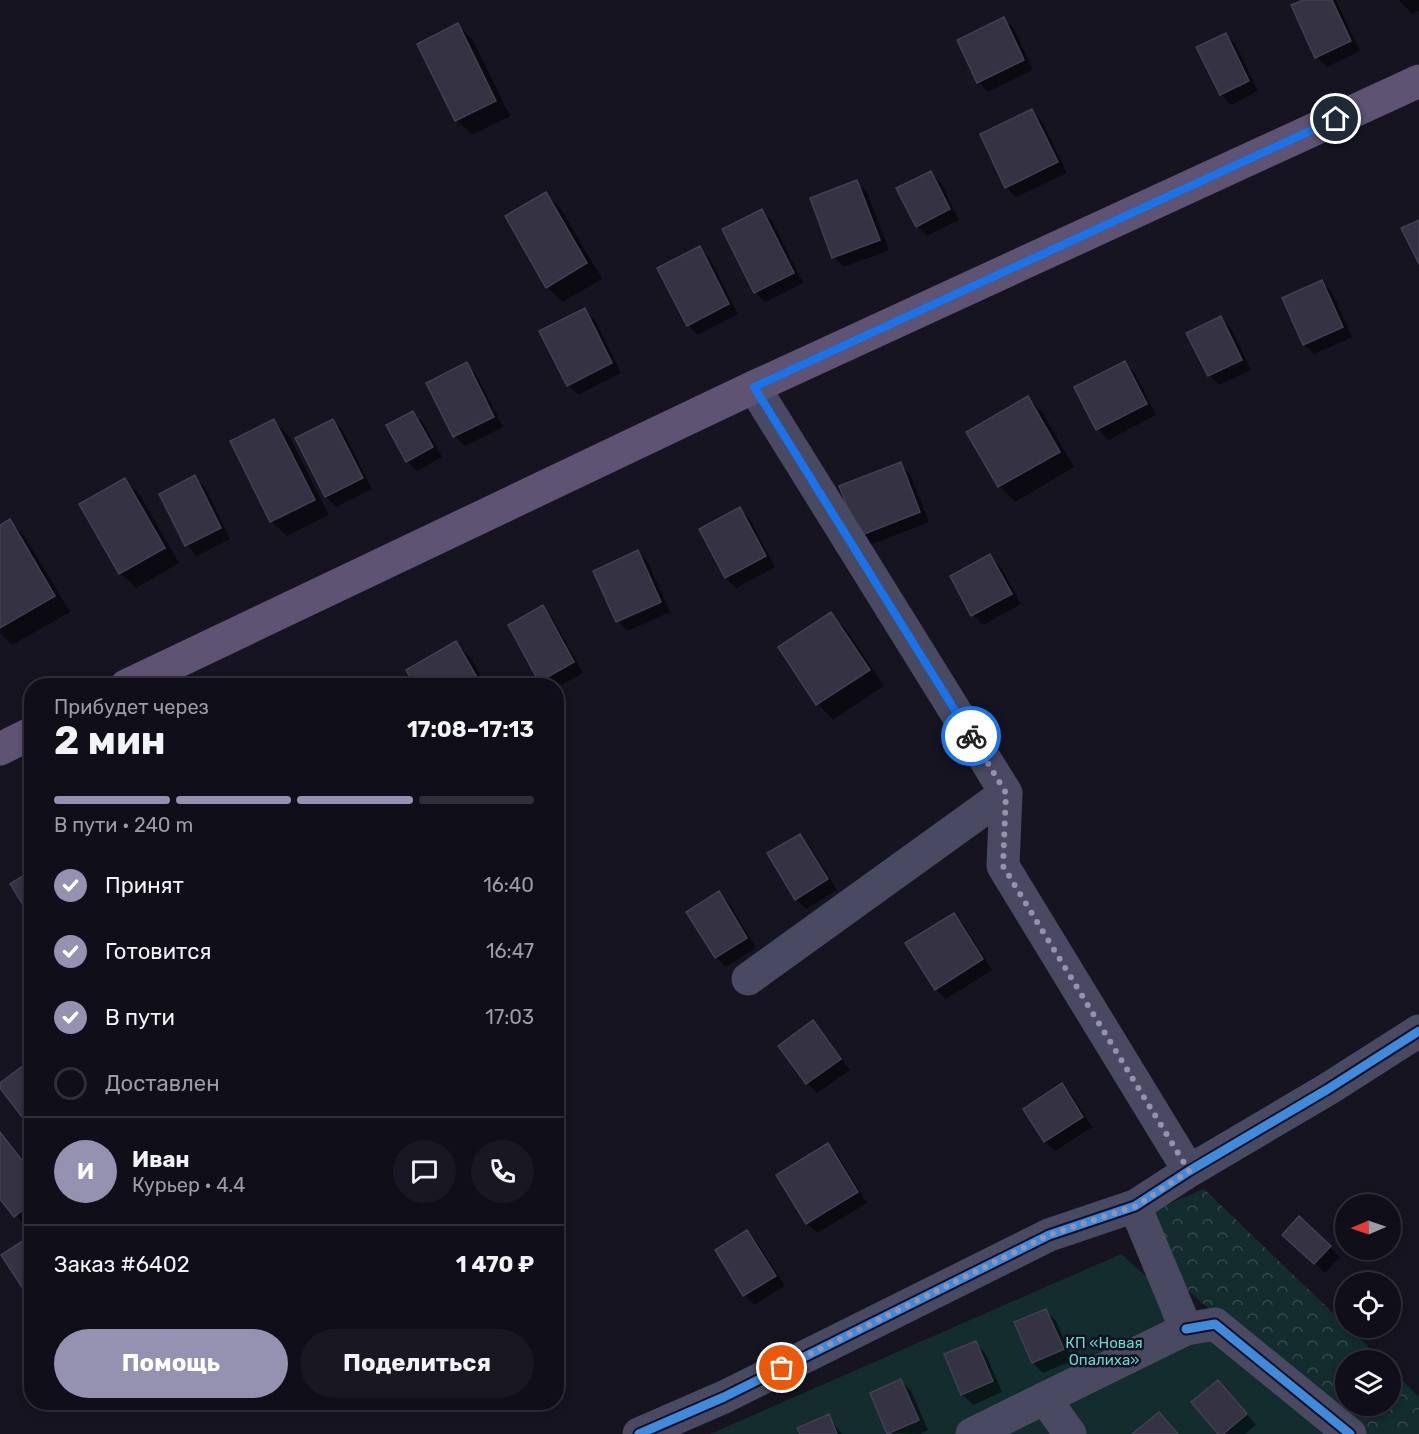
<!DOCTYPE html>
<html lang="ru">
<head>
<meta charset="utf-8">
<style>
	body { margin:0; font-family:Rubik,sans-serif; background:#191822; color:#f1f3f6; height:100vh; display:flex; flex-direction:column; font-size:22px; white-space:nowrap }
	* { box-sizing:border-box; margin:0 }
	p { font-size:20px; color:#9c9ca2 }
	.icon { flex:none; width:33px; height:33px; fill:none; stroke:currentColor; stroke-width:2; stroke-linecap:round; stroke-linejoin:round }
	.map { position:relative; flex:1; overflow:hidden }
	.details { position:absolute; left:24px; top:678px; width:540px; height:732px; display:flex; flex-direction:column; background:#100f19; border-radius:24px; box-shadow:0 3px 9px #0003,0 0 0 2px #302f38 }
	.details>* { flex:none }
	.needle { width:39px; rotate:268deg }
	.controls { position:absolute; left:1335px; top:1194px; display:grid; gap:12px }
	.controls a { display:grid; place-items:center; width:66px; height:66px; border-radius:50%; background:#100f19; box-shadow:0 3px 9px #0003,0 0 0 2px #302f38; font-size:30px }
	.pin { position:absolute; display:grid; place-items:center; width:51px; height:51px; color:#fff; margin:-26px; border:3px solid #fff; border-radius:50%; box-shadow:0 2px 6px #0007 }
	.courier { position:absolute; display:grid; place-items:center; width:60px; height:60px; margin:-30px; border:4px solid #1a73e8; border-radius:50%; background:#fff; color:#222; box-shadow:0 2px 8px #0007 }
	.overview em { font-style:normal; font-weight:700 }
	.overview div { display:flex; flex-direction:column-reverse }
	.overview { display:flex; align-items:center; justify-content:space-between; height:102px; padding:0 30px }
	h1 { font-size:39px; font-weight:700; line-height:45px }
	.bar { display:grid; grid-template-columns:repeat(4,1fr); gap:9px 6px; align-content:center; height:72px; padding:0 30px }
	.bar i { height:8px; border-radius:4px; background:#302f38 }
	.bar .current { background:#9591b1 }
	.bar p { grid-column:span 4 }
	.line { display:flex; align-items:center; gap:15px; padding:0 30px; border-top:2px solid #302f38 }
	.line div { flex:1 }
	.round { display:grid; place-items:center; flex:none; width:63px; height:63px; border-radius:32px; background:#191822 }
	ol { padding:0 30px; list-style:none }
	li { display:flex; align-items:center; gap:18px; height:66px }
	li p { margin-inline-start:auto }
	li .icon { padding:6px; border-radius:50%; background:#9591b1; color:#fff; stroke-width:4 }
	li:last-child { color:#9c9ca2 }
	li i { width:33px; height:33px; border:3px solid #302f38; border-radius:50% }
	.action { display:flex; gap:12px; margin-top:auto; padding:12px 30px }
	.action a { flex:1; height:69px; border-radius:36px; background:#9591b1; color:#fff; font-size:24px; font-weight:700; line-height:69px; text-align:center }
	.action a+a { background:#191822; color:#f1f3f6 }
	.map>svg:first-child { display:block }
	.forest { fill:url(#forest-crowns) }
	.garden { fill:#132c2d }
	.shadow { fill:#0007 }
	.building { fill:#343243; stroke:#433f54; stroke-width:1.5 }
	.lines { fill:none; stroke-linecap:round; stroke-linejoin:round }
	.minor { stroke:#4a4962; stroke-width:33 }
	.major { stroke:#5e5373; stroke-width:33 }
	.cycleway-casing { stroke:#130f26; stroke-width:13 }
	.cycleway { stroke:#408adc; stroke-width:9 }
	.done { stroke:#9591b1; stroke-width:6; stroke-dasharray:0 10.8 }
	.route { stroke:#1a73e8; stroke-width:8 }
	.labels { text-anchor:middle; stroke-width:5; stroke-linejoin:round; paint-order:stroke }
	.park-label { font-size:15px; fill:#5fe0c0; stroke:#130f26 }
</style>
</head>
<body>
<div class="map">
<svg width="1419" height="1434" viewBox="0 0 1419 1434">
	<defs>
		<pattern id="forest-crowns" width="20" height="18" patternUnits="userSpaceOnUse" patternTransform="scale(1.5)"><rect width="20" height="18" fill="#132c2d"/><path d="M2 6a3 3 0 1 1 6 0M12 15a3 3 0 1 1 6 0" fill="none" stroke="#354a4c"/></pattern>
	</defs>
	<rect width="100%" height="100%" fill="#161421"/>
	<!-- forest -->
	<path class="forest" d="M1204,1189L1382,1360H1346V1406H1390L1391,1369L1419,1397V1434H1354L1155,1262L1156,1209Z"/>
	<!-- garden -->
	<path class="garden" d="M1121,1254L1328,1434H710Z"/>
	<!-- shadow -->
	<path class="shadow" d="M1307,0H1336L1360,51L1327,67L1316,57Z
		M1399,0H1419V11L1412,14Z
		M1004,19L1014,29L1033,70L988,92L978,82Z
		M457,25L473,40L510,116L472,135L457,120Z
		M1226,34L1236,45L1258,91L1231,105L1221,94Z
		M1032,111L1042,121L1067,173L1016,197L1006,187Z
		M931,173L941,183L959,220L927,236L917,226Z
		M857,182L867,192L889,250L844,267L834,257Z
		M546,194L561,209L602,279L562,302L547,287Z
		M762,211L772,221L803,283L765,302L755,292Z
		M699,248L710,258L738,314L698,335L688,325Z
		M1322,282L1332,292L1352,337L1314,354L1304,344Z
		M585,310L595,320L621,373L578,395L568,385Z
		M1221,318L1231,328L1251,370L1219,385L1209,375Z
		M1125,363L1135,373L1156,415L1108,440L1098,429L1076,388Z
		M466,364L476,374L503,427L465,446L455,436L428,383Z
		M1028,398L1043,413L1074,467L1015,502L999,486L968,432Z
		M413,413L423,423L442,457L417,471L407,461Z
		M274,421L289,436L329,515L287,536L271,521Z
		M333,421L343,431L372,489L336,507L326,497L297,439Z
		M900,464L910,474L929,522L870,545L860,535Z
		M195,477L205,487L230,539L197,556L187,545L161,494Z
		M125,480L140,495L179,563L136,588L120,573Z
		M740,509L750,519L775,567L736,588L726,578L701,530Z
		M10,521L25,537L70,612L12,645L0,633V527Z
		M638,552L648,562L670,612L628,631L617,621L595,571Z
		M990,556L1000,566L1021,604L983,625L973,615Z
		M542,607L552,617L583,673L556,688V686H545L541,681Z
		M831,614L846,629L884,686L833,720L818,704L780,648Z
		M456,643L471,658L487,686H417Z
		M799,835L810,846L837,890L806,909L796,899Z
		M719,893L729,903L756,948L726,967L716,957Z
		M954,915L964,925L992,970L946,999L936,989Z
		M813,1022L850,1070L817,1093L807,1083Z
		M1062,1085L1072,1095L1092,1127L1055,1151L1045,1141Z
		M0,1130L32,1171L30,1231L0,1196Z
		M828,1145L838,1155L867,1203L817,1233L807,1223Z
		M556,1202L565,1216L556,1221Z
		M747,1232L757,1242L785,1286L754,1305L744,1295Z
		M1294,1244L1330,1247L1340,1257L1325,1273Z
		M1046,1311L1056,1321L1073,1360L1043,1373L1033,1363Z
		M975,1342L985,1353L1002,1392L973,1405L962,1394L946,1355Z
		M901,1381L911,1391L928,1430L920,1434L889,1433Z
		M1228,1392L1256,1425L1245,1434H1220Z
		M828,1416L842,1434H801Z"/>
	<!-- building -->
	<path class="building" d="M1303,0H1332L1351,41L1315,58L1291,5Z
		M1004,17L1024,60L977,83L957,40Z
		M458,23L496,101L455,121L417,44Z
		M1226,33L1249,81L1220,95L1196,47Z
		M1032,109L1058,162L1005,188L980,134Z
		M931,171L950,209L916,227L896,188Z
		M857,180L880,240L832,258L810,198Z
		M546,192L587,263L546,288L505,216Z
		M762,209L794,273L754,293L722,229Z
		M1419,220V264L1401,228Z
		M700,246L729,304L687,326L657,268Z
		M1322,280L1343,327L1303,345L1282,298Z
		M585,308L612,363L567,386L539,331Z
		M1221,316L1242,360L1208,376L1186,333Z
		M1125,361L1147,404L1096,430L1074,387Z
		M467,362L494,417L453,437L426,383Z
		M1028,396L1060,452L998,487L966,432Z
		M413,411L433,447L406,462L386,425Z
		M274,419L315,500L270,522L230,441Z
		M333,419L363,478L325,497L295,438Z
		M901,462L920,512L859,536L839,486Z
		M195,475L221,528L185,546L159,494Z
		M125,478L165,548L119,574L79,504Z
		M740,507L766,556L725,578L699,529Z
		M10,519L55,596L0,628V525Z
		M638,550L661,602L616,622L593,571Z
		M990,554L1012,594L971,616L950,576Z
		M543,605L574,662L539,682L508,625Z
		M831,612L870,670L816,705L778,647Z
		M456,641L482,686H415L406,670Z
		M800,834L828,879L795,900L767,853Z
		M32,870V919L10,884Z
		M719,891L747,938L715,958L686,912Z
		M954,913L983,959L935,990L905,943Z
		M813,1020L841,1059L806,1084L778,1046Z
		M32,1059V1130L0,1088V1083Z
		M1062,1083L1083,1117L1044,1142L1023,1109Z
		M0,1132L32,1173V1203L14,1217L0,1199Z
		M828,1143L858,1192L806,1224L776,1175Z
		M1299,1216L1331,1246L1314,1264L1282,1235Z
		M747,1230L776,1276L743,1296L715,1250Z
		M32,1235V1294L28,1296L1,1255Z
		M1046,1309L1064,1349L1032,1363L1014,1322Z
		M976,1341L993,1381L961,1395L944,1354Z
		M901,1379L919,1420L887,1434L870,1393Z
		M1218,1380L1247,1414L1223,1434H1218L1191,1402Z
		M1159,1412L1178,1434H1132Z
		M829,1414L837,1434H800L797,1428Z"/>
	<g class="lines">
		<!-- minor -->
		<path class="minor" d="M1006,793L1003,866L1189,1171
			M748,979L1006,793L754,387
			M1186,1329L1215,1324L1350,1434
			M1046,1400L1070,1434
			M639,1434L724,1397L1049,1235L1135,1206L1189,1171L1328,1089L1419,1031
			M972,1434L1186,1329L1135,1206"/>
		<!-- major -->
		<path class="major" d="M126,686L754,387L1419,81
			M0,749L32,733"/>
		<defs>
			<path id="cycleway" d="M1186,1329L1215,1324L1350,1434
				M639,1434L724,1397L1049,1235L1135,1206L1189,1171L1328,1089L1419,1031"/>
		</defs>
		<!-- cycleway casing -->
		<use href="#cycleway" class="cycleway-casing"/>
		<!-- cycleway -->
		<use href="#cycleway" class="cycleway"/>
	</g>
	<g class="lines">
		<!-- done -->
		<path class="done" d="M782,1368L1049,1235L1136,1206L1189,1171L1003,866L1006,793L971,736"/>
		<!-- route -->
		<path class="route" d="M971,736L754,387L1336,119"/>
	</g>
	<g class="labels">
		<!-- park labels -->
		<g class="park-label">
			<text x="1104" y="1348">КП «Новая<tspan x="1104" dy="17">Опалиха»</tspan></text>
		</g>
	</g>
</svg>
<div class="controls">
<a><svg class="needle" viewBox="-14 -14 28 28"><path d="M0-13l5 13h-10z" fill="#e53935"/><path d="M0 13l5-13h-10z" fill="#9c9ca2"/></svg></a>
<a><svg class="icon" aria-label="locate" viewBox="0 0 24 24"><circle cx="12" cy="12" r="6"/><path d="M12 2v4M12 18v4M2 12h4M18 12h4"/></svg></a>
<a><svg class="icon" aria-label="layers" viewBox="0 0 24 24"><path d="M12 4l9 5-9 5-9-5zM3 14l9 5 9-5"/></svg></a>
</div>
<div class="pin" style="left:782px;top:1368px;background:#ea580c"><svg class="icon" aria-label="bag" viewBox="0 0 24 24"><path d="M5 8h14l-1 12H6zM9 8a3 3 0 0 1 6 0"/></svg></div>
<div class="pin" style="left:1336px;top:119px;background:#1f2937"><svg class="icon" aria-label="home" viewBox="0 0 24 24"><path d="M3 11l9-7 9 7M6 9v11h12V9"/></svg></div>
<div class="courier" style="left:971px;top:736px"><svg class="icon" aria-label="bike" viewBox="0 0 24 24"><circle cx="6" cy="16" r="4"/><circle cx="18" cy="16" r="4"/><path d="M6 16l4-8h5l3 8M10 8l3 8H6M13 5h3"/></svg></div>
<section class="details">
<div class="overview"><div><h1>2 мин</h1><p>Прибудет через</p></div><em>17:08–17:13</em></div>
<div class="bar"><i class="current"></i><i class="current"></i><i class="current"></i><i></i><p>В пути · 240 m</p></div>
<ol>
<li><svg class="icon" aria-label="check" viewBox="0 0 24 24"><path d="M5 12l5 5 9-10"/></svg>Принят<p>16:40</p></li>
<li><svg class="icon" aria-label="check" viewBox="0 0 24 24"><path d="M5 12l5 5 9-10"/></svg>Готовится<p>16:47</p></li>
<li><svg class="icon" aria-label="check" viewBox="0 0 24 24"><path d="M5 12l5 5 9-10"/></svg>В пути<p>17:03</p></li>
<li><i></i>Доставлен</li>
</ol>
<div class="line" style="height:108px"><b class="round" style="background:#9591b1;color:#fff">И</b><div><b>Иван</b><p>Курьер · 4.4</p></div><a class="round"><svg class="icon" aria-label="chat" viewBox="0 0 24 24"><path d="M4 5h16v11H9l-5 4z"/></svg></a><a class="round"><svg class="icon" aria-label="phone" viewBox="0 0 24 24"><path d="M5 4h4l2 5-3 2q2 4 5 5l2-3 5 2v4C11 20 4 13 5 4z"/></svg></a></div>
<div class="line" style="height:78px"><div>Заказ #6402</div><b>1 470 ₽</b></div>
<div class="action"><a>Помощь</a><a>Поделиться</a></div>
</section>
</div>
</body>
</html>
